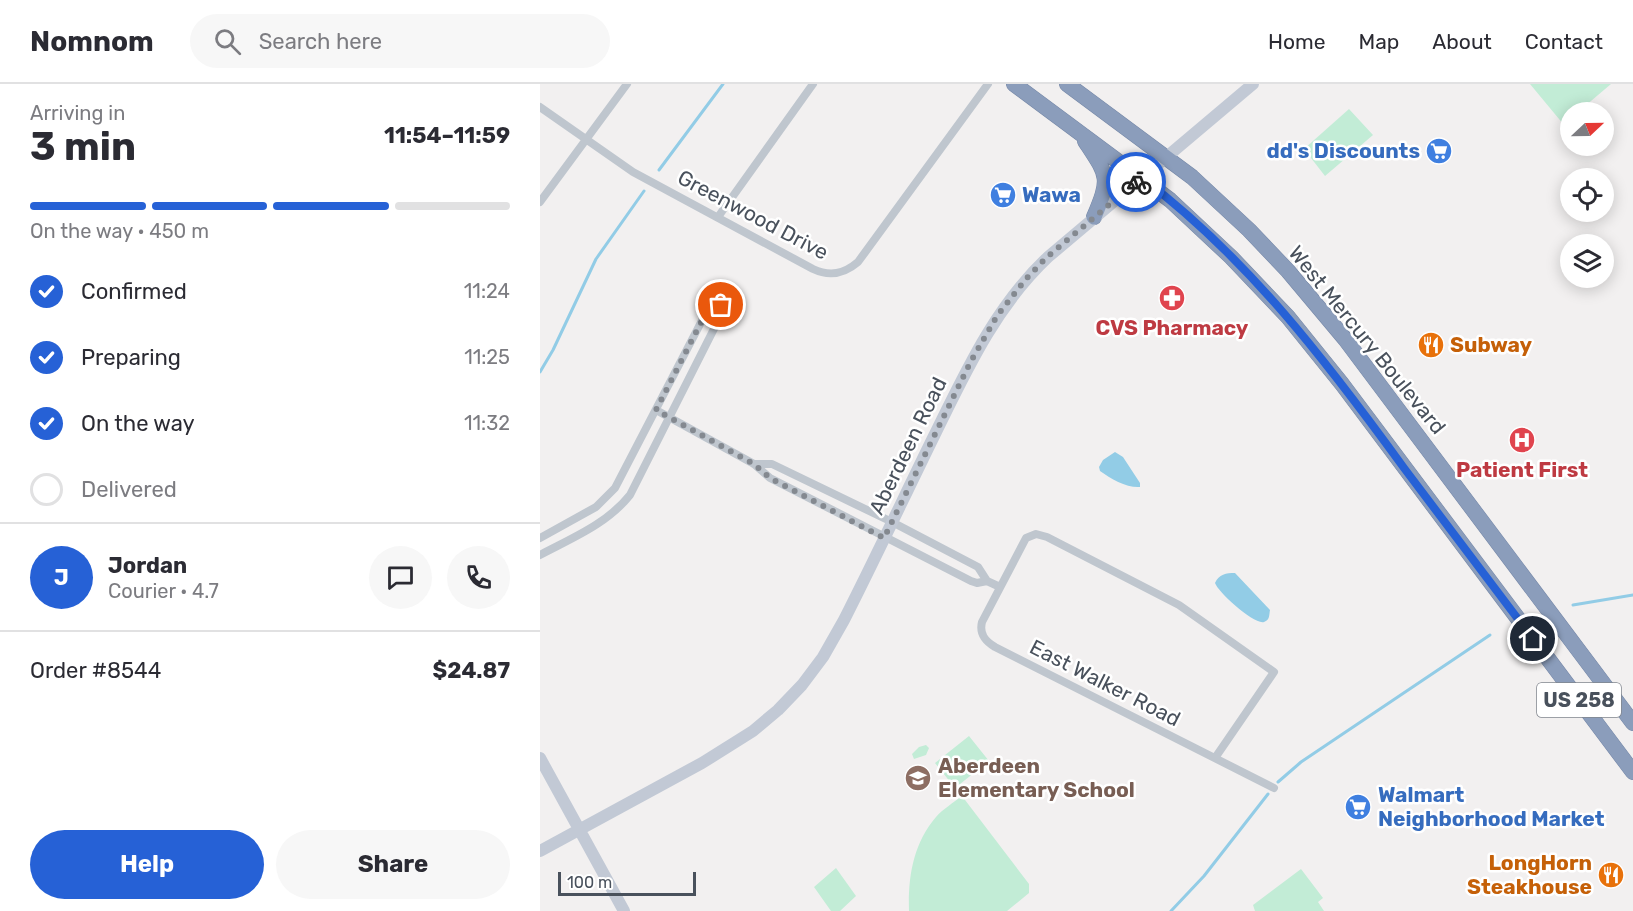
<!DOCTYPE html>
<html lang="en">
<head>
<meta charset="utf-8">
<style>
	body { margin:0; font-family:Rubik,sans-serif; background:#f7f7f7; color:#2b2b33; height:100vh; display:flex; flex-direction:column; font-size:22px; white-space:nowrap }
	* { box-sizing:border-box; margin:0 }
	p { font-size:20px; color:#7c7c81 }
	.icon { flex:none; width:33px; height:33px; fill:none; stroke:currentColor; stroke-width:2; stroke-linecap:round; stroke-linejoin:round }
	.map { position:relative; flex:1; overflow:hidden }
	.sheet { display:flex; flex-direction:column; background:#fff; width:540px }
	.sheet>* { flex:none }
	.needle { width:39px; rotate:68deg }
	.buttons { position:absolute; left:1020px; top:18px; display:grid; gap:12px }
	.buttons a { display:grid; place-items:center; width:54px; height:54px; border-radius:50%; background:#fff; box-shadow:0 3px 15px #0003; font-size:30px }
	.scale { position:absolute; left:18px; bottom:15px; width:138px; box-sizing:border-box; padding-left:6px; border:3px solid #49515c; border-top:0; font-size:16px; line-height:21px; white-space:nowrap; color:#49515c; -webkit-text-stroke:4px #fff; paint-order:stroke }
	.pin { position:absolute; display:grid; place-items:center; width:51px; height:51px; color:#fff; margin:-26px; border:3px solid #fff; border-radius:50%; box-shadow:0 2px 6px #0007 }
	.courier { position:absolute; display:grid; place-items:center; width:60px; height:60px; margin:-30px; border:4px solid #2661d6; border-radius:50%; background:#fff; color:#222; box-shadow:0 2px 8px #0007 }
	.summary em { font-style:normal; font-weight:700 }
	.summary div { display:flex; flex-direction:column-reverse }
	.summary { display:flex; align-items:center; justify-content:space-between; height:102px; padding:0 30px }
	h1 { font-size:39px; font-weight:700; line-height:45px }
	.bar { display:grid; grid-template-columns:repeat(4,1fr); gap:9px 6px; align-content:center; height:72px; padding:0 30px }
	.bar i { height:8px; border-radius:4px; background:#e1e1e2 }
	.bar .on { background:#2661d6 }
	.bar p { grid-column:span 4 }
	.line { display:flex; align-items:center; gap:15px; padding:0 30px; border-top:2px solid #e1e1e2 }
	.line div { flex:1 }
	.round { display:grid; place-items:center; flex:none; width:63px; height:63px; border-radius:32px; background:#f7f7f7 }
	ol { padding:0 30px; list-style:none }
	li { display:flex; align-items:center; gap:18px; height:66px }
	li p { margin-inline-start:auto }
	li .icon { padding:6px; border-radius:50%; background:#2661d6; color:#fff; stroke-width:4 }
	li:last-child { color:#7c7c81 }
	li i { width:33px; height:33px; border:3px solid #e1e1e2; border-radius:50% }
	.button { display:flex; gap:12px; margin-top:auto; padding:12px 30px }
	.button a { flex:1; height:69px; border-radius:36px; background:#2661d6; color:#fff; font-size:24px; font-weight:700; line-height:69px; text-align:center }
	.button a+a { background:#f7f7f7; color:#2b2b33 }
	header { display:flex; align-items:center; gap:36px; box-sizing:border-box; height:84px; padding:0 30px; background:#fff; border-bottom:2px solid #e1e1e2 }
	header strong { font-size:28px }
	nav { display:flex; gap:33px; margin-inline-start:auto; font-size:21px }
	.search { width:420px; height:54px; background:#f7f7f7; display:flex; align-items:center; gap:15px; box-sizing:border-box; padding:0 21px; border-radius:33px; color:#7c7c81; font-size:22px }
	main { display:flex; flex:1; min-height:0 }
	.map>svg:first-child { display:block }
	.green { fill:#c2ecd6 }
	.water { fill:#92cce6 }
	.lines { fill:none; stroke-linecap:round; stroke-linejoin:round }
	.stream { stroke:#92cce6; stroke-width:3 }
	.highway-casing { stroke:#7688a7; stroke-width:16 }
	.street { stroke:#bfc6ce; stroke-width:8 }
	.secondary { stroke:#c2c9d5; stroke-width:12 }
	.highway { stroke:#8b9dbb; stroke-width:15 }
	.done { stroke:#848990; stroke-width:6; stroke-dasharray:0 10.8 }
	.route { stroke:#2661d6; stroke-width:8 }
	.labels { text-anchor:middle; stroke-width:5; stroke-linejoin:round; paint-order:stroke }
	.shield { fill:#fff; stroke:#80858d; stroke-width:1.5 }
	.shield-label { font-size:20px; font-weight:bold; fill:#49515c }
	.shop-label { font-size:21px; font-weight:bold; fill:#366cbe; stroke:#fff; text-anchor:start }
	.street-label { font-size:21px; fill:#49515c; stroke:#fff }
	.health-label { font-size:21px; font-weight:bold; fill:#be3a42; stroke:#fff }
	.food-label { font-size:21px; font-weight:bold; fill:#c56008; stroke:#fff; text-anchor:start }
	.education-label { font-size:21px; font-weight:bold; fill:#785e54; stroke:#fff; text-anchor:start }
</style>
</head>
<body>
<header>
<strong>Nomnom</strong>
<div class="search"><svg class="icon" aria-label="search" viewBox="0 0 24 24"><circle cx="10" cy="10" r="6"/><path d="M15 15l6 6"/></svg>Search here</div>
<nav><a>Home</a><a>Map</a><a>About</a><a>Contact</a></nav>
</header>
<main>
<section class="sheet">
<div class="summary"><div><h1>3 min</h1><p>Arriving in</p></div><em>11:54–11:59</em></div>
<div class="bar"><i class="on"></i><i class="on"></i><i class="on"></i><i></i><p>On the way · 450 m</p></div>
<ol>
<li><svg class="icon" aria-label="check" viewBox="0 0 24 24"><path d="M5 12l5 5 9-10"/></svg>Confirmed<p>11:24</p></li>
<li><svg class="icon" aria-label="check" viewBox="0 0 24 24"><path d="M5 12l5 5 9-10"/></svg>Preparing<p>11:25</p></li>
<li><svg class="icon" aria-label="check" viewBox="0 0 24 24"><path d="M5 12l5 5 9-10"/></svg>On the way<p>11:32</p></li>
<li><i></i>Delivered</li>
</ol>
<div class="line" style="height:108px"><b class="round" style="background:#2661d6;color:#fff">J</b><div><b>Jordan</b><p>Courier · 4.7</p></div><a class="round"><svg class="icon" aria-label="chat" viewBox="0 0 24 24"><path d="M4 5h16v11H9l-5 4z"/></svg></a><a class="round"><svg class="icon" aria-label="phone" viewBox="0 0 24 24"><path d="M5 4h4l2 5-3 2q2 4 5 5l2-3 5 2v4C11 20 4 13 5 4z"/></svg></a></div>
<div class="line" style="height:78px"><div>Order #8544</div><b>$24.87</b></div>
<div class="button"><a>Help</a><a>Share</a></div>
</section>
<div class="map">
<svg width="1093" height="827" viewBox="0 0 1093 827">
	<rect width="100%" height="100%" fill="#f2f0f0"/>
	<!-- green -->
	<path class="green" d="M990,0H1071L1038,28H1030V35L1024,41Z
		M809,25L833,51L785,92L764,65Z
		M429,652L449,677L415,704L395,679Z
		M386,661L389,664L386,671L374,675L372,670L379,663Z
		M422,712L489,800V809L467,827H369C368,793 373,760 396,733C403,725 413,719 422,712Z
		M296,784L316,812L300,827H291L274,803Z
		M761,785L783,814L778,818L784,827H715L713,821Z"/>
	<!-- water -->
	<path class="water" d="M575,368L583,373L600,399V403C587,404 571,395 560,387L559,383L563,376Z
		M695,489L730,526C729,531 730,536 724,538C714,541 678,508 675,499C679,490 686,489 695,489Z"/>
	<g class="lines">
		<!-- stream -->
		<path class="stream" d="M119,86L183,0
			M0,288L13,266L56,175L104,107
			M1033,521L1093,511
			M738,698L761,678L950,551
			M631,827L664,792L728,710"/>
		<defs>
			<path id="highway" d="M474,0L630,116L691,173L748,233L802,300L1093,688
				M527,0L652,93L709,146L748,187L805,255L1093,639
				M545,57C568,92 571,93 554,133"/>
		</defs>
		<!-- highway casing -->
		<use href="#highway" class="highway-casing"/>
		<!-- street -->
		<path class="street" d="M0,23L93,88L273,185C290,193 304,190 318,178L448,0
			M0,118L87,0
			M178,133L273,0
			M116,326L214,380L230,394L431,497L437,499L447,497
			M214,380H232L352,438L438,483L447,497L460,503
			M0,454L56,423L75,404L170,221L172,219H179L182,225V229L90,411C67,440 32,454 0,471
			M675,674L734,588L639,521L507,453L496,450L486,454L442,538C439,550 445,557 455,563L734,704"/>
		<!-- secondary -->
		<path class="secondary" d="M0,674L84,827
			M0,767L162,679L213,647L238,626L262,601L283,573L304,536C335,475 364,413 394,352C426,287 455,223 508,173L713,0"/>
		<!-- highway -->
		<use href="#highway" class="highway"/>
	</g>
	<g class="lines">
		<!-- done -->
		<path class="done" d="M181,221L176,218L170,221L116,326L214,380L230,394L344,454L431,277L457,232L486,195L506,174L596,98"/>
		<!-- route -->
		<path class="route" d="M596,98L602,94C707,173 787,278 864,384C907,441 950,498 993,555"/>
	</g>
	<!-- icons -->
	<defs>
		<symbol id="supermarket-disc" viewBox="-11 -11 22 22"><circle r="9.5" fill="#3f7fe0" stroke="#fff"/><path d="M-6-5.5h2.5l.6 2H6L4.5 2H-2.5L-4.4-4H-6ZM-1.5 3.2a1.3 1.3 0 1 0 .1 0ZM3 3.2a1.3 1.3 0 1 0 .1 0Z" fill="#fff"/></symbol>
		<symbol id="pharmacy-disc" viewBox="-11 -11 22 22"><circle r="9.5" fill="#e0444e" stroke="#fff"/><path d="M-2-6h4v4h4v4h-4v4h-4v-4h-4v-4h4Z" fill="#fff"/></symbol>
		<symbol id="restaurant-disc" viewBox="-11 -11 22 22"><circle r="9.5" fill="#e8710a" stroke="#fff"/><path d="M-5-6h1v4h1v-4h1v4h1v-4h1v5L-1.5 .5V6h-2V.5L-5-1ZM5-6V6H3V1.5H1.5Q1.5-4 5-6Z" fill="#fff"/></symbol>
		<symbol id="hospital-disc" viewBox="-11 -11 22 22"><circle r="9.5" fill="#e0444e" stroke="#fff"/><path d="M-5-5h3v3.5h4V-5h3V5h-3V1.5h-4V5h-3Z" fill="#fff"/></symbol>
		<symbol id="school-disc" viewBox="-11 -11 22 22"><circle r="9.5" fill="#8d6e63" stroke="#fff"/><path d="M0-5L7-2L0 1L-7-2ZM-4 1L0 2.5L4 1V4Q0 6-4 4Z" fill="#fff"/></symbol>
	</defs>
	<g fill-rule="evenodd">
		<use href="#supermarket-disc" x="884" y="52" width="30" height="30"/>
		<use href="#supermarket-disc" x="448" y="96" width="30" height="30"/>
		<use href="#pharmacy-disc" x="617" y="199" width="30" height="30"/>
		<use href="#restaurant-disc" x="876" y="246" width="30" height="30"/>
		<use href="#hospital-disc" x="967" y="341" width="30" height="30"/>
		<use href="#school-disc" x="363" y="679" width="30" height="30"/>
		<use href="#supermarket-disc" x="803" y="708" width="30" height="30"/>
		<use href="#restaurant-disc" x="1056" y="776" width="30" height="30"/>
	</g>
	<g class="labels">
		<!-- shield labels -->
		<rect class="shield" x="997" y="599" width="84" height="34" rx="4.5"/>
		<g class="shield-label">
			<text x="1039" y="623">US 258</text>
		</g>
		<!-- shop labels -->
		<g class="shop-label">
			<text x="880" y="74" text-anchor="end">dd's Discounts</text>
			<text x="482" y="118">Wawa</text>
			<text x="838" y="718">Walmart<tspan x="838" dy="24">Neighborhood Market</tspan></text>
		</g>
		<!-- street labels -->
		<g class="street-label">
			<text transform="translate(213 131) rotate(28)" y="7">Greenwood Drive</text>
			<text transform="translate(827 256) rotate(51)" y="7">West Mercury Boulevard</text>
			<text transform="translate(368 362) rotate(-64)" y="7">Aberdeen Road</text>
			<text transform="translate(565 599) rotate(27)" y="7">East Walker Road</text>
		</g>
		<!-- health labels -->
		<g class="health-label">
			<text x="632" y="251">CVS Pharmacy</text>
			<text x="982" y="393">Patient First</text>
		</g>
		<!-- food labels -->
		<g class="food-label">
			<text x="910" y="268">Subway</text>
			<text x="1052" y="786" text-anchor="end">LongHorn<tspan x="1052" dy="24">Steakhouse</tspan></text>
		</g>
		<!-- education labels -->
		<g class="education-label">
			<text x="398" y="689">Aberdeen<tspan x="398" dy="24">Elementary School</tspan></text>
		</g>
	</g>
</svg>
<div class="buttons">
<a><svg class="needle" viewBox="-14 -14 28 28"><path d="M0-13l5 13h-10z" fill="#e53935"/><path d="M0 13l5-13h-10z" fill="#7c7c81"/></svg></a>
<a><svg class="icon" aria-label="locate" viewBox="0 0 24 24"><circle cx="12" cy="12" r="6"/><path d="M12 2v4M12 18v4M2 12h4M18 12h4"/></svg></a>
<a><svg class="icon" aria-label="layers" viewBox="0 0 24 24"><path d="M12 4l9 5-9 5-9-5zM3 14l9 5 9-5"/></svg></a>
</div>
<div class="scale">100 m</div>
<div class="pin" style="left:181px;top:221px;background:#ea580c"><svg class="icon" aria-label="bag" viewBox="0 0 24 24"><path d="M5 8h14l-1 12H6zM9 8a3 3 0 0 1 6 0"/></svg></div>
<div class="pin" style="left:993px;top:555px;background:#1f2937"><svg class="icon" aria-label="home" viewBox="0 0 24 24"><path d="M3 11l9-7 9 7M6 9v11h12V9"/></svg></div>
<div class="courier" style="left:596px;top:98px"><svg class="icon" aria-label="bike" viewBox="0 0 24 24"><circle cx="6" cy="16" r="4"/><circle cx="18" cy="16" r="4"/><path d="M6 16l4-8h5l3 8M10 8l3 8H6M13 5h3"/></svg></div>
</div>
</main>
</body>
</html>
